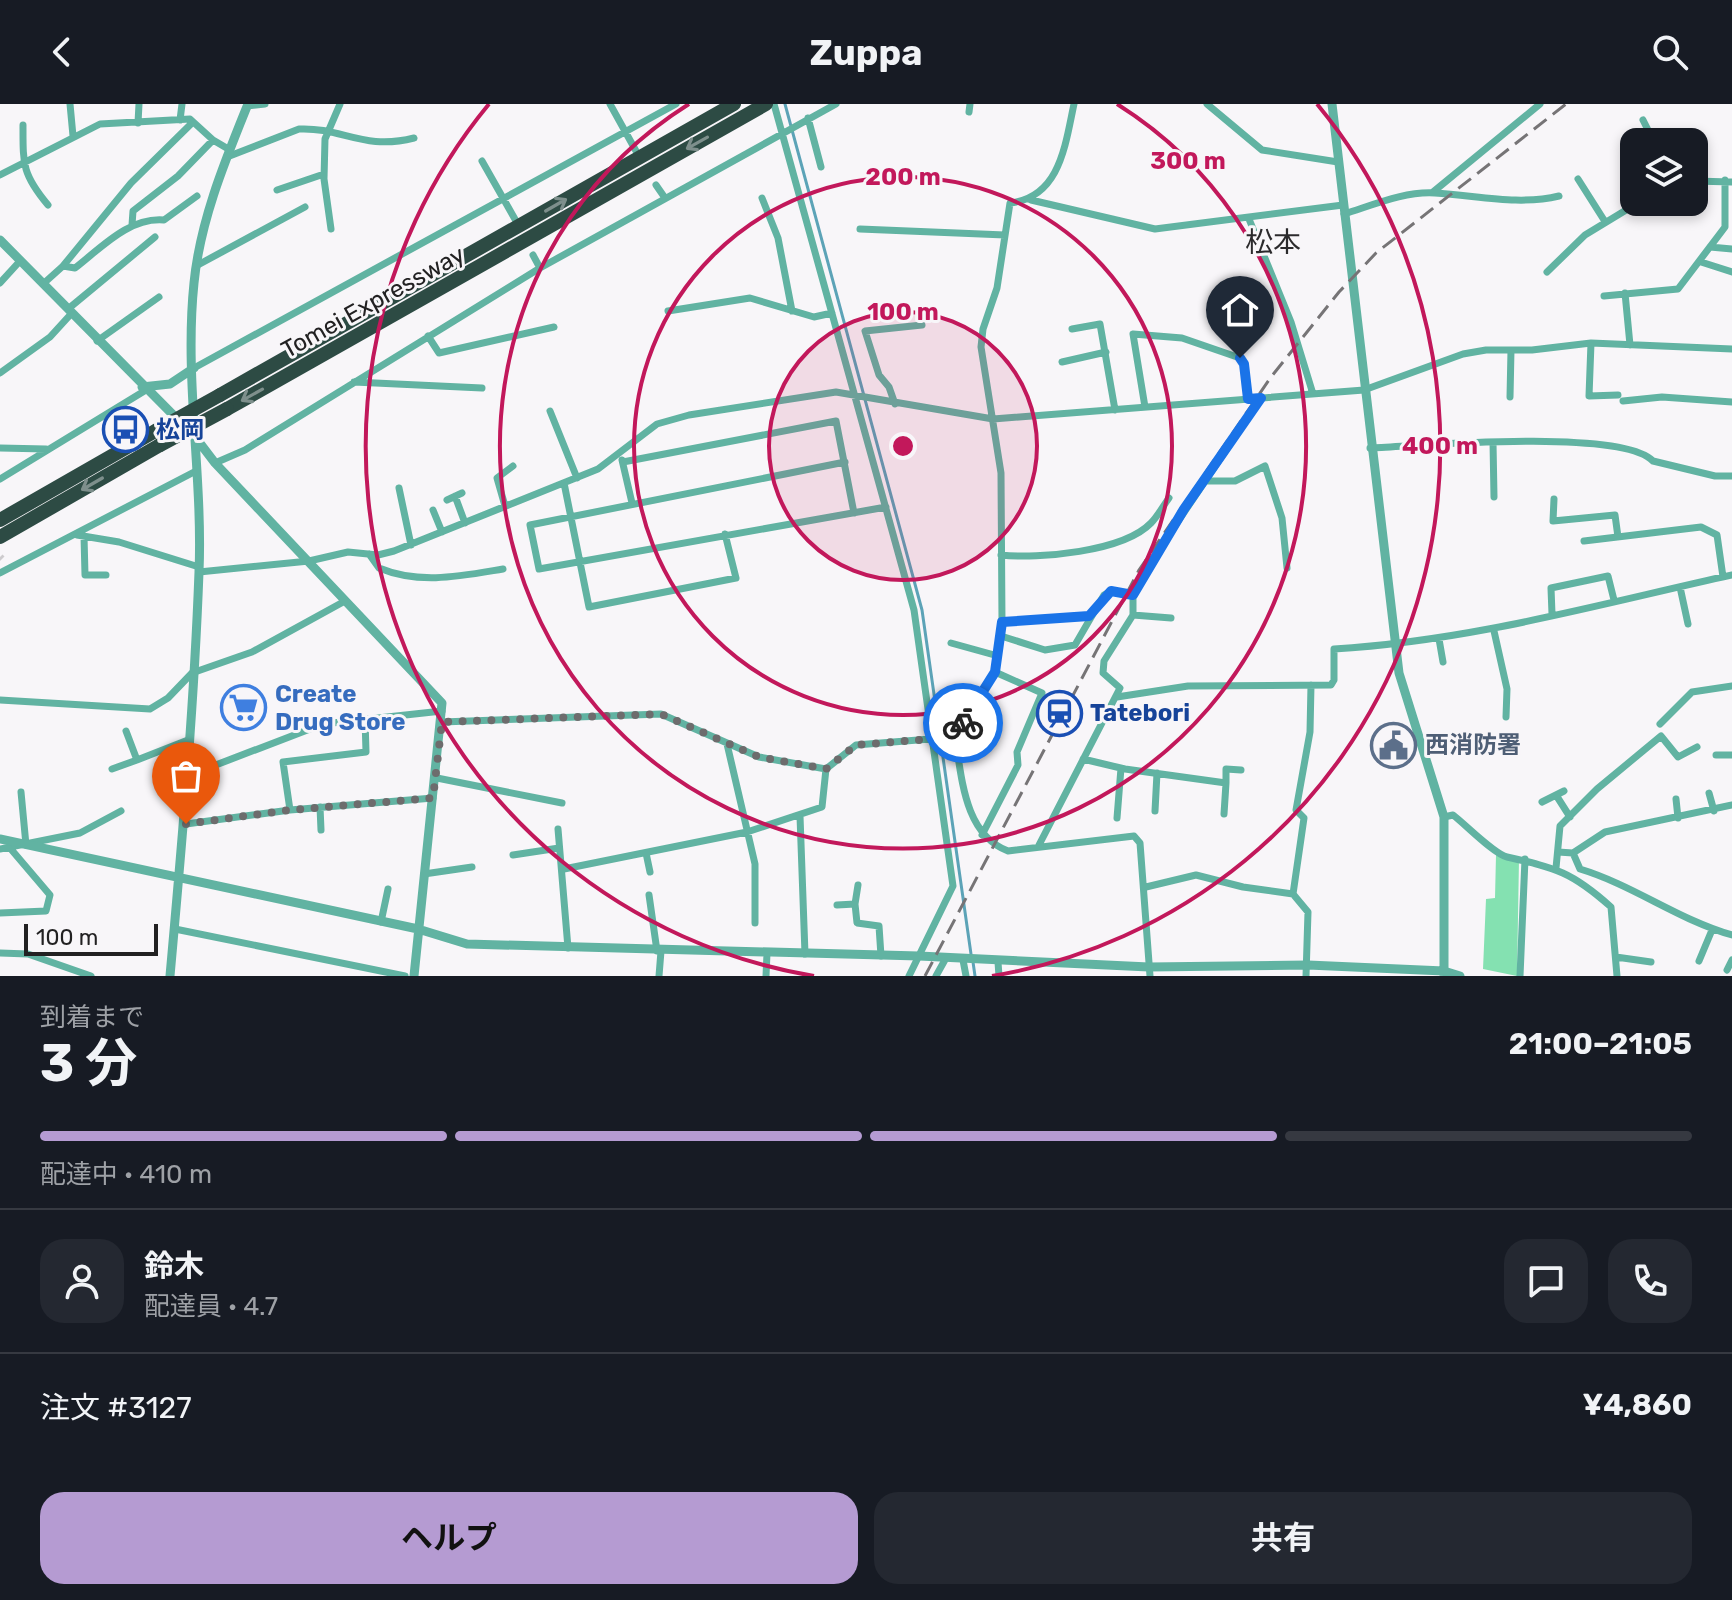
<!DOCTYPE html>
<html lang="ja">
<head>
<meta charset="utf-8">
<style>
	body { margin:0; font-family:Rubik,"Noto Sans JP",sans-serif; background:#242831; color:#f1f3f6; height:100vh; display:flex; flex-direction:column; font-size:30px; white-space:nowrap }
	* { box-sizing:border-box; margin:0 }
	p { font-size:26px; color:#9ea1a6 }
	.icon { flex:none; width:44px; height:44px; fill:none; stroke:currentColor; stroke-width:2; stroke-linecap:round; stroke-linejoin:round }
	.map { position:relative; height:872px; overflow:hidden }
	.details { display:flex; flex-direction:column; background:#171b24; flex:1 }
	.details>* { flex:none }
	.fabs { position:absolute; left:1620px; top:24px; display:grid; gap:16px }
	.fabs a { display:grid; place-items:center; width:88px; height:88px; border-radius:16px; background:#171b24; box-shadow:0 4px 12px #0003; font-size:40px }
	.scale { position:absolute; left:24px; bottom:20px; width:134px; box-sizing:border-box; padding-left:8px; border:4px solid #222122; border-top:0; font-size:22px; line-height:28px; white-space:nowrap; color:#222122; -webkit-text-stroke:6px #f8f6f9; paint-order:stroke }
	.pin { position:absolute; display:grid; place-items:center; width:68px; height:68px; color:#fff; margin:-82px -34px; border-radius:50% 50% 50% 0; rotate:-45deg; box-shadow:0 0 8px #0007 }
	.pin .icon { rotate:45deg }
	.courier { position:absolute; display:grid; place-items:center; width:80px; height:80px; margin:-40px; border:6px solid #1a73e8; border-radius:50%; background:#fff; color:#222; box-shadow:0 2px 10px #0007 }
	.overview em { font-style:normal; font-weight:700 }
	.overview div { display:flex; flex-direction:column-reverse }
	.overview { display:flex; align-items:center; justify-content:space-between; height:136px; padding:0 40px }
	h1 { font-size:52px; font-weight:700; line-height:60px }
	.bar { display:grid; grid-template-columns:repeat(4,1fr); gap:12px 8px; align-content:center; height:96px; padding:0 40px }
	.bar i { height:10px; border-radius:6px; background:#363941 }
	.bar .active { background:#b59bd2 }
	.bar p { grid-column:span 4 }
	.line { display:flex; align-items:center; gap:20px; padding:0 40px; border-top:2px solid #363941 }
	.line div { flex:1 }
	.round { display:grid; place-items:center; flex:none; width:84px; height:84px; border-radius:24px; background:#242831 }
	.button { display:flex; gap:16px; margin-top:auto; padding:16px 40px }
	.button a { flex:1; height:92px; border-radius:24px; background:#b59bd2; color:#111; font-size:32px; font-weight:700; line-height:92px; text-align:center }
	.button a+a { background:#242831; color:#f1f3f6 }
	header { display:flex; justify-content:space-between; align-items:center; height:104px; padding:0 40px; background:#171b24; font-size:36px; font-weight:700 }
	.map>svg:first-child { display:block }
	.green { fill:#84e1b1 }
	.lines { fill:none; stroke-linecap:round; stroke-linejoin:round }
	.stream { stroke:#5ca3b7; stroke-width:3 }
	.minor-tunnel { stroke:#cdcbce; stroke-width:7; stroke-dasharray:7 3.5; stroke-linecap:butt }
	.minor { stroke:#61b3a2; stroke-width:7 }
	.tertiary { stroke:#61b3a2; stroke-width:9 }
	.motorway { stroke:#2d4b44; stroke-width:14 }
	.rail { stroke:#767476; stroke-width:3; stroke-dasharray:16 8; stroke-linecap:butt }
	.motorway-bridge { stroke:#2d4b44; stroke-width:14 }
	.oneway { stroke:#7e8f8c }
	.done { stroke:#6d6c6d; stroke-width:8; stroke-dasharray:0 14.4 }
	.route { stroke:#1a73e8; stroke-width:10 }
	.ring { fill:none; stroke:#c2185b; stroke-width:4 }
	.labels { text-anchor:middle; stroke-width:6; stroke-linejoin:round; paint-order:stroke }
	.street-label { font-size:24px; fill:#222122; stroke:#f8f6f9 }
	.transit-label { font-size:24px; font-weight:bold; fill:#164399; stroke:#f8f6f9; text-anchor:start }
	.shop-label { font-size:24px; font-weight:bold; fill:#366cbe; stroke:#f8f6f9; text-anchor:start }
	.service-label { font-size:24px; font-weight:bold; fill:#4e5e75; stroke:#f8f6f9; text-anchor:start }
	.quarter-label { font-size:28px; fill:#2b2a2c; stroke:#f8f6f9 }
	.centre { fill:#c2185b; stroke:#f8f6f9; stroke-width:4 }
	.ring-label { font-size:24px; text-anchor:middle; font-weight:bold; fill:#c2185b; stroke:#f8f6f9; stroke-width:6; stroke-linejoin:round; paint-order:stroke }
</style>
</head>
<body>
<header><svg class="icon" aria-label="back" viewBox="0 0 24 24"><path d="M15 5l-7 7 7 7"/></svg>Zuppa<svg class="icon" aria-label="search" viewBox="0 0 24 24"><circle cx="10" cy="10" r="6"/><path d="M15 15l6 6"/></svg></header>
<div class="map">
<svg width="1732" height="872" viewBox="0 0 1732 872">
	<rect width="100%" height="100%" fill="#f8f6f9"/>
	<!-- green -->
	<path class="green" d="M1496,751L1519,755L1517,872L1483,865L1486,795L1495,794Z"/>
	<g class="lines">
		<!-- stream -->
		<path class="stream" d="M785,0L922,506L971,850
			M973,858L975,872"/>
		<!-- minor-tunnel -->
		<path class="minor-tunnel" d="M0,453L2,455"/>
		<!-- minor -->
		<path class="minor" d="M70,0L73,32
			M610,0L636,47
			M774,0L914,506L953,782L909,872
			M1074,0C1065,42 1060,93 1010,99L997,184L983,225L981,243L1001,369L1002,518L995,568L955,633C962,674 964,730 1008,747L1134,732L1140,739L1150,872
			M1207,0L1262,46L1338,58
			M247,2L265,0
			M969,8L970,0
			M808,14L821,63
			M180,16L182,0
			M1643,16L1654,38
			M138,19L139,0
			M23,21C23,60 22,70 48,101
			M227,53L299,25C342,23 363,47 414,34
			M482,57L516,117
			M0,71L100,20L190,15L213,36L230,46
			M1578,75L1604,116
			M1694,77L1732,78
			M656,81L665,94
			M277,86L324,70
			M1433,88L1540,0
			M762,94L778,134L792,207
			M1031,96L1155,125L1343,101
			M1344,110C1373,101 1405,87 1435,89C1476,91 1518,102 1559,92
			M1249,115L1291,218L1313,290
			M132,121L133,107L178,72L213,36
			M331,125L324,75L325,35L340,0
			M860,125L1005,131
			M1710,143L1732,145
			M533,151L540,164
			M1701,158L1732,168
			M63,162L131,79L193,18
			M196,162L305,103
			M1547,168L1585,131L1636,100
			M0,179L20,157
			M43,180L63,162L75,164C101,144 129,113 164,116L197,92
			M1625,189L1630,241
			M1604,192L1678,185L1725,123V76
			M68,205L155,133
			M668,207L750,194L814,213L832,209
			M1072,225L1100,220L1115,306
			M428,232L439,249L554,223
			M97,237L159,193
			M1591,239L1589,292L1618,291
			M1062,258L1106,248
			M194,264L676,0
			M0,269L50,233L71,210
			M354,278L482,284
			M1510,293L1511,246
			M1623,297L1662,293L1732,298
			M895,300L889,283L879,271L865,227L922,221
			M1145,303L1133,230L1182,234L1240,254L1244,260L1248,295
			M550,307L577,374
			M1493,338L1494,393
			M0,344L46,345
			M1370,344C1421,342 1622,324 1653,357L1715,372H1732
			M622,356L632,399
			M623,358L836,317L854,409
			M845,358L530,421L539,465L886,403
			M215,359L245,346L540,164L836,0
			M0,375L146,286
			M1205,377H1235L1265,362L1282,414L1287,464
			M564,379L589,503L736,474L725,430
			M399,384L411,441
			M455,392L465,419
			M1554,395L1553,417L1615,411L1618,433
			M447,396L462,389
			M505,402L497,374L513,362
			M433,406L442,428
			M77,431L119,438L199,463
			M84,432L85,471H106
			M1584,437L1701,423L1717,431L1723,473
			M369,450L379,464C420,481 461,472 503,465
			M1001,451C1038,455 1123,448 1151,419C1158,412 1163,402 1169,394
			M199,468L309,457L348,448L378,451L394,447L598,365L657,320L689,311L836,288L993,315L1364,286L1463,250L1486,246H1532L1591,239L1732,245
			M0,469L196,367
			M1680,483L1688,520
			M1552,510L1551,484L1608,472L1614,496
			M1133,511V491L1154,453L1261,294
			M1002,518L1089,512
			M1494,527L1507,585L1506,613
			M1001,532L1045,546L1075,541L1104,491L1111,487L1133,491
			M1439,535L1443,558
			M951,539L998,552
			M1117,593L1188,582L1331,581L1334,576V545C1470,537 1600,500 1732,471
			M0,596L150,605L168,594L192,569L252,548L345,497
			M442,618L661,610L759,653L826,665L856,641L955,633
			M1660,620L1692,588L1732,582
			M126,627L137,656L188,636
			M727,640L755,760V819
			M1716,651H1732
			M1083,655L1125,665L1226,679L1224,710
			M112,665L137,656
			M437,674L562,699
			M1226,679V665L1241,666
			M162,687L187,672L323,620L442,607
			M21,688L26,741
			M1709,689L1714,707
			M1556,691L1570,713
			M1676,695L1678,714
			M1542,698L1564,687
			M320,703L321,726
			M290,706L283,658L366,648L365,615
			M1155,707L1157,669
			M800,712L805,850
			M1444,713L1453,711C1465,720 1494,750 1507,753C1556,764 1572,768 1611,803L1617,872
			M1117,714L1121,664
			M186,720L290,706L433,694
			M558,725L568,844
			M982,731L1018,661L1017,648L1042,589L995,568
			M1039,741L1120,584L1103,569L1104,557L1133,511L1171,514
			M0,745L80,729L121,707
			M1558,748L1573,749L1605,728L1732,701
			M646,749L650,768
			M1573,749L1580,765C1633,781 1679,816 1732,831
			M513,751L559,744
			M1556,764L1560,722L1597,685L1661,632L1678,653L1697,643
			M564,765L747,728L822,703L826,665
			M424,770L472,763
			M1146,783L1196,771L1243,783L1293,790L1308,808L1306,872
			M1293,790L1304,714L1296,706L1310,628L1311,581
			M649,791L657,847
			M855,800L858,781
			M837,801L855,800L857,819L879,822L881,852
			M0,809L46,807L50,791L10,744
			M381,818L388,785
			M175,825L405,872
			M0,849L28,850L91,872
			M1616,853L1651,858
			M963,856L966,872
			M1699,857L1712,826
			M998,858L999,872
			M1727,866L1732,856
			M659,872L661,847
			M766,872L767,849
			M936,872L946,854
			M1520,872L1525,755"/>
		<!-- tertiary -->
		<path class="tertiary" d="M1332,0L1399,569L1444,713V872
			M0,136L196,334L215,359L442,599L414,872
			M142,283L170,280L194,264
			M0,735L418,825L467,840L919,852L1149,863L1308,861L1444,867L1460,872
			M170,872C182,738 194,603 199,468C203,373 184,274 194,179C200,117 225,57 248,0"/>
		<!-- motorway -->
		<path class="motorway" d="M220,291L734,0
			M227,305L766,0
			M0,416L157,326
			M0,433L160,341"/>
		<!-- rail -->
		<path class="rail" d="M925,872L1139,466L1271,273L1339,188L1376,149L1566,0"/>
		<!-- motorway-bridge -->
		<path class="motorway-bridge" d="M157,326L220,291
			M160,341L227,305"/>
	</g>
	<!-- one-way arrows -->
	<defs><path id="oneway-shaft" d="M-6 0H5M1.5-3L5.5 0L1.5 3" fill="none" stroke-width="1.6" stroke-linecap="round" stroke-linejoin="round" transform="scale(2)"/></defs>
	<g class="oneway">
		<use href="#oneway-shaft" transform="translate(697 39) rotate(151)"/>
		<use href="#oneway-shaft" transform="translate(556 101) rotate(-30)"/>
		<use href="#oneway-shaft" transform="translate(252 291) rotate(151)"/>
		<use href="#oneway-shaft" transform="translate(92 380) rotate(150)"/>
	</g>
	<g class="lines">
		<!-- done -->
		<path class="done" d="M186,720L290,706L433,694L442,618L661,610L759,653L826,665L856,641L955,633L963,619"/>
		<!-- route -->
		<path class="route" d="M963,619L995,568L1002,518L1089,512L1111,487L1133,491L1184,405L1261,294L1248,295L1244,260L1240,254"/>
	</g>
	<!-- distance rings -->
	<circle cx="903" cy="342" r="134" fill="#c2185b" fill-opacity=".12"/>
	<g class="ring">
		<circle cx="903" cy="342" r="134"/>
		<circle cx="903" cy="342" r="269"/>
		<path d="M1117 0A403 403 0 1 1 689 0"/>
		<path d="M814 872A537 537 0 0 1 489 0M1317 0A537 537 0 0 1 992 872"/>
	</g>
	<!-- icons -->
	<defs>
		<symbol id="bus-ring" viewBox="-11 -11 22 22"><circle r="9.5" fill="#f8f6f9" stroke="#1a4fb4" stroke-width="1.5"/><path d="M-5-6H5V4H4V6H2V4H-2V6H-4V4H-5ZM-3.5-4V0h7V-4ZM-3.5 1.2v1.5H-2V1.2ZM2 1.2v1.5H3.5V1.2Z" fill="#1a4fb4"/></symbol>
		<symbol id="supermarket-ring" viewBox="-11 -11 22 22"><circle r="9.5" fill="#f8f6f9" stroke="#3f7fe0" stroke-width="1.5"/><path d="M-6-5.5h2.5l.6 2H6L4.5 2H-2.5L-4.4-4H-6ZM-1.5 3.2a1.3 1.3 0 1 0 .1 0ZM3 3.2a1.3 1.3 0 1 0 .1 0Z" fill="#3f7fe0"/></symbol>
		<symbol id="station-ring" viewBox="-11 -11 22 22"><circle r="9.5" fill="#f8f6f9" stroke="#1a4fb4" stroke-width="1.5"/><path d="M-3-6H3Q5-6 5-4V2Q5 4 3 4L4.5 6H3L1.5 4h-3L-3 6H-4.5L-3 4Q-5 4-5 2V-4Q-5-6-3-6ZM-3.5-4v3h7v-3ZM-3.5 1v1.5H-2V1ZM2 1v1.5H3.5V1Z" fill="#1a4fb4"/></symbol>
		<symbol id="civic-ring" viewBox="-11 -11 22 22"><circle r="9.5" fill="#f8f6f9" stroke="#5c6f8a" stroke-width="1.5"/><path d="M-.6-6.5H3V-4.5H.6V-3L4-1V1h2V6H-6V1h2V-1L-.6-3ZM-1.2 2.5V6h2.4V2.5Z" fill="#5c6f8a"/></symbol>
	</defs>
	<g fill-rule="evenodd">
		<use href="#bus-ring" x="100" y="300" width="51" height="51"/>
		<use href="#supermarket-ring" x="218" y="578" width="51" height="51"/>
		<use href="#station-ring" x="1034" y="584" width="51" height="51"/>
		<use href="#civic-ring" x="1368" y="616" width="51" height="51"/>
	</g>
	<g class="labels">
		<!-- street labels -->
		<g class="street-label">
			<text transform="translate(373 198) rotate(-29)" y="8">Tomei Expressway</text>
		</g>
		<!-- transit labels -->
		<g class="transit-label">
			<text x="156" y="334">松岡</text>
			<text x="1090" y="617">Tatebori</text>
		</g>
		<!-- shop labels -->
		<g class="shop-label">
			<text x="275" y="598">Create<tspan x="275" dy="28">Drug Store</tspan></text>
		</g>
		<!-- service labels -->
		<g class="service-label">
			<text x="1425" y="649">西消防署</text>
		</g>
		<!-- quarter labels -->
		<g class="quarter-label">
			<text x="1273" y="148">松本</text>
		</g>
	</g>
	<circle cx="903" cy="342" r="12" class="centre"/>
	<g class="ring-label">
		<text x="1188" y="65">300 m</text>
		<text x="903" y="81">200 m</text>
		<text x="903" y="216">100 m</text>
		<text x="1440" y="350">400 m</text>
	</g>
</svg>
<div class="fabs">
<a><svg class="icon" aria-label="layers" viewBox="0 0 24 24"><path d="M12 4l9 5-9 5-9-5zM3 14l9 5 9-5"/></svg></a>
</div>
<div class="scale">100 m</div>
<div class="pin" style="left:186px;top:720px;background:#ea580c"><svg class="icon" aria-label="bag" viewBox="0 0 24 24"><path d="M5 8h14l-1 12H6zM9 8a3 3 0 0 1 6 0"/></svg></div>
<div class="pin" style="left:1240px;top:254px;background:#1f2937"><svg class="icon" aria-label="home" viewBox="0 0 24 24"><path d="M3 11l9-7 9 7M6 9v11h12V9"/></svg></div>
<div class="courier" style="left:963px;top:619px"><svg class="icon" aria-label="bike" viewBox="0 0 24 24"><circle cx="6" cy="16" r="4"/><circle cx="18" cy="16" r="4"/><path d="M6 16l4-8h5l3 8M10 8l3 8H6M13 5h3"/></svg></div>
</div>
<section class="details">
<div class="overview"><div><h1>3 分</h1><p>到着まで</p></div><em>21:00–21:05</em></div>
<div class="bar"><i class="active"></i><i class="active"></i><i class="active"></i><i></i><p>配達中 · 410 m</p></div>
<div class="line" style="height:144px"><a class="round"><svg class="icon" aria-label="person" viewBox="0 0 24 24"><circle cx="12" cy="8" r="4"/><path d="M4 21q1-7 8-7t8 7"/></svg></a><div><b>鈴木</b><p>配達員 · 4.7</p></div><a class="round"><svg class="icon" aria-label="chat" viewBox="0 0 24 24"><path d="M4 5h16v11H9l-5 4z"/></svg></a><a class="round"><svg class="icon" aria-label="phone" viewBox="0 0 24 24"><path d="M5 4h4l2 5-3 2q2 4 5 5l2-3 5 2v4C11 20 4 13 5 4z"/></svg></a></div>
<div class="line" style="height:104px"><div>注文 #3127</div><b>¥4,860</b></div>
<div class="button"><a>ヘルプ</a><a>共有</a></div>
</section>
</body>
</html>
